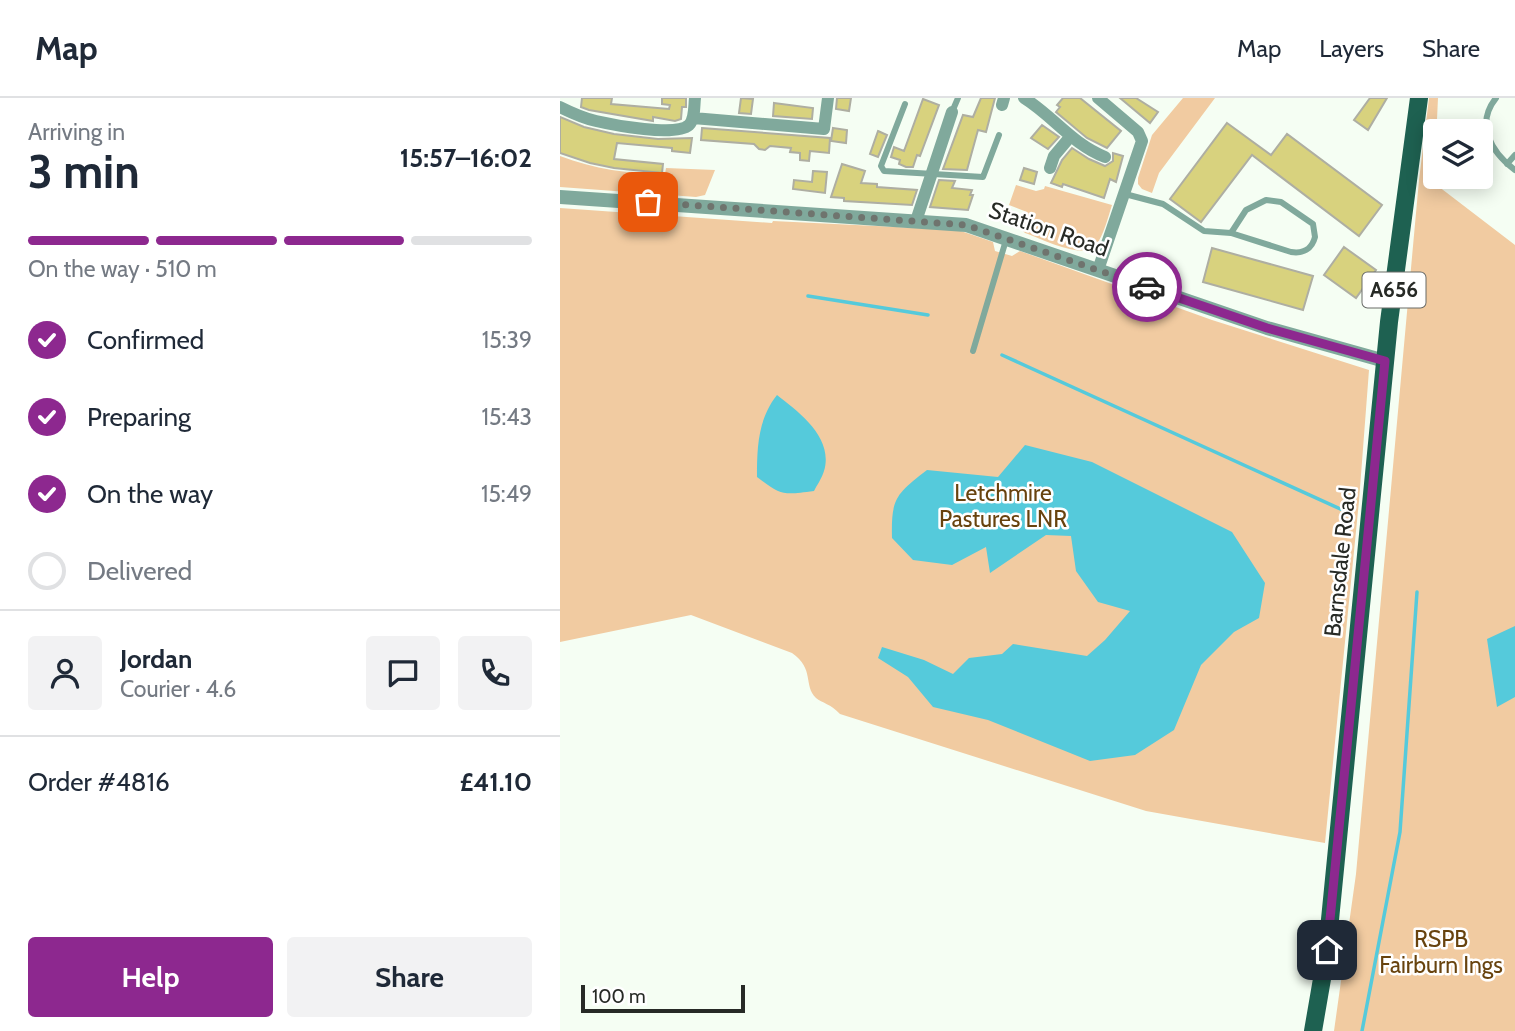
<!DOCTYPE html>
<html lang="en">
<head>
<meta charset="utf-8">
<style>
	body { margin:0; font-family:Cabin,sans-serif; background:#f2f2f3; color:#1f2937; height:100vh; display:flex; flex-direction:column; font-size:26px; white-space:nowrap }
	* { box-sizing:border-box; margin:0 }
	p { font-size:23px; color:#747a83 }
	.icon { flex:none; width:38px; height:38px; fill:none; stroke:currentColor; stroke-width:2; stroke-linecap:round; stroke-linejoin:round }
	.map { position:relative; flex:1; overflow:hidden }
	.details { display:flex; flex-direction:column; background:#fff; width:560px }
	.details>* { flex:none }
	.controls { position:absolute; left:863px; top:21px; display:grid; gap:14px }
	.controls a { display:grid; place-items:center; width:70px; height:70px; border-radius:7px; background:#fff; box-shadow:0 4px 18px #0003; font-size:35px }
	.scale { position:absolute; left:21px; bottom:18px; width:164px; box-sizing:border-box; padding-left:7px; border:4px solid #272a26; border-top:0; font-size:19px; line-height:24px; white-space:nowrap; color:#272a26; -webkit-text-stroke:5px #fff; paint-order:stroke }
	.pin { position:absolute; display:grid; place-items:center; width:60px; height:60px; color:#fff; margin:-30px; border-radius:14px; box-shadow:0 4px 10px #0006 }
	.courier { position:absolute; display:grid; place-items:center; width:70px; height:70px; margin:-35px; border:5px solid #8d288f; border-radius:50%; background:#fff; color:#222; box-shadow:0 2px 9px #0007 }
	.head em { font-style:normal; font-weight:700 }
	.head div { display:flex; flex-direction:column-reverse }
	.head { display:flex; align-items:center; justify-content:space-between; height:119px; padding:0 28px }
	h1 { font-size:46px; font-weight:700; line-height:52px }
	.bar { display:grid; grid-template-columns:repeat(4,1fr); gap:10px 7px; align-content:center; height:84px; padding:0 28px }
	.bar i { height:9px; border-radius:5px; background:#e0e1e3 }
	.bar .current { background:#8d288f }
	.bar p { grid-column:span 4 }
	.line { display:flex; align-items:center; gap:18px; padding:0 28px; border-top:2px solid #e0e1e3 }
	.line div { flex:1 }
	.round { display:grid; place-items:center; flex:none; width:74px; height:74px; border-radius:7px; background:#f2f2f3 }
	ol { padding:0 28px; list-style:none }
	li { display:flex; align-items:center; gap:21px; height:77px }
	li p { margin-inline-start:auto }
	li .icon { padding:7px; border-radius:50%; background:#8d288f; color:#fff; stroke-width:4 }
	li:last-child { color:#747a83 }
	li i { width:38px; height:38px; border:4px solid #e0e1e3; border-radius:50% }
	.primary-button { display:flex; gap:14px; margin-top:auto; padding:14px 28px }
	.primary-button a { flex:1; height:80px; border-radius:7px; background:#8d288f; color:#fff; font-size:28px; font-weight:700; line-height:80px; text-align:center }
	.primary-button a+a { background:#f2f2f3; color:#1f2937 }
	header { display:flex; align-items:center; gap:42px; box-sizing:border-box; height:98px; padding:0 35px; background:#fff; border-bottom:2px solid #e0e1e3 }
	header strong { font-size:33px }
	nav { display:flex; gap:38px; margin-inline-start:auto; font-size:24px }
	main { display:flex; flex:1; min-height:0 }
	.map>svg:first-child { display:block }
	.green { fill:#f1cba1 }
	.water { fill:#55cadb }
	.lines { fill:none; stroke-linecap:round; stroke-linejoin:round }
	.stream { stroke:#55cadb; stroke-width:3.5 }
	.building { fill:#d8d27e; stroke:#aeaea2; stroke-width:2 }
	.service { stroke:#80a99c; stroke-width:6 }
	.minor { stroke:#80a99c; stroke-width:12 }
	.tertiary { stroke:#80a99c; stroke-width:14 }
	.primary { stroke:#1e6151; stroke-width:18 }
	.done { stroke:#6f746e; stroke-width:7; stroke-dasharray:0 12.6 }
	.route { stroke:#8d288f; stroke-width:9 }
	.labels { text-anchor:middle; stroke-width:5; stroke-linejoin:round; paint-order:stroke }
	.shield { fill:#fff; stroke:#686a67; stroke-width:2 }
	.shield-label { font-size:21px; font-weight:bold; fill:#272a26 }
	.street-label { font-size:23px; fill:#272a26; stroke:#fff }
	.park-label { font-size:23px; fill:#68430e; stroke:#fff }
</style>
</head>
<body>
<header>
<strong>Map</strong>
<nav><a>Map</a><a>Layers</a><a>Share</a></nav>
</header>
<main>
<section class="details">
<div class="head"><div><h1>3 min</h1><p>Arriving in</p></div><em>15:57–16:02</em></div>
<div class="bar"><i class="current"></i><i class="current"></i><i class="current"></i><i></i><p>On the way · 510 m</p></div>
<ol>
<li><svg class="icon" aria-label="check" viewBox="0 0 24 24"><path d="M5 12l5 5 9-10"/></svg>Confirmed<p>15:39</p></li>
<li><svg class="icon" aria-label="check" viewBox="0 0 24 24"><path d="M5 12l5 5 9-10"/></svg>Preparing<p>15:43</p></li>
<li><svg class="icon" aria-label="check" viewBox="0 0 24 24"><path d="M5 12l5 5 9-10"/></svg>On the way<p>15:49</p></li>
<li><i></i>Delivered</li>
</ol>
<div class="line" style="height:126px"><a class="round"><svg class="icon" aria-label="person" viewBox="0 0 24 24"><circle cx="12" cy="8" r="4"/><path d="M4 21q1-7 8-7t8 7"/></svg></a><div><b>Jordan</b><p>Courier · 4.6</p></div><a class="round"><svg class="icon" aria-label="chat" viewBox="0 0 24 24"><path d="M4 5h16v11H9l-5 4z"/></svg></a><a class="round"><svg class="icon" aria-label="phone" viewBox="0 0 24 24"><path d="M5 4h4l2 5-3 2q2 4 5 5l2-3 5 2v4C11 20 4 13 5 4z"/></svg></a></div>
<div class="line" style="height:91px"><div>Order #4816</div><b>£41.10</b></div>
<div class="primary-button"><a>Help</a><a>Share</a></div>
</section>
<div class="map">
<svg width="955" height="933" viewBox="0 0 955 933">
	<rect width="100%" height="100%" fill="#f5fef3"/>
	<!-- green -->
	<path class="green" d="M623,0H655L599,75L592,95L582,91L578,86V80L592,37Z
		M869,0H878L874,85L955,147V933H774L796,776L859,82Z
		M0,58C34,71 69,76 105,76L106,70L155,72L145,97L136,99L0,89Z
		M456,87L476,93L484,91L485,88L552,107C548,119 544,137 536,147C524,163 480,140 465,135L461,131L467,114L449,107Z
		M0,110L212,125L213,123L398,132L433,144L435,153L452,158L460,153L652,222L809,272L799,403L765,745L586,713L280,616C271,606 262,605 256,600C243,587 255,571 232,555L131,517L0,544Z"/>
	<!-- water -->
	<path class="water" d="M217,297C239,314 274,340 264,373C262,380 257,387 254,393C223,397 222,398 197,379C197,349 198,321 217,297Z
		M465,347L532,364L672,434L705,485L699,520L674,534L641,567L614,632L575,657L530,663L428,622L373,609L348,579L318,560L322,549L364,562L393,576L409,560L442,556L453,546L527,558L545,542L570,513L538,504L516,473L511,438L486,437L430,475L426,449L392,467L353,462L332,440C331,400 336,396 367,372L438,379Z
		M955,528V599L937,609L927,541Z"/>
	<g class="lines">
		<!-- stream -->
		<path class="stream" d="M248,198L368,217
			M442,257L787,414
			M802,933L840,734L857,494"/>
	</g>
	<!-- building -->
	<path class="building" d="M22,0H52L51,6L109,11L110,7L102,6V0H126V9H122L121,21L115,23L93,19V23L29,12L21,9Z
		M181,0L193,1L191,16L179,15Z
		M277,0H291L289,13L276,11Z
		M421,0H435L426,34L418,32L407,72L383,71L403,17L413,19Z
		M503,0H520L561,33L547,50L527,40L496,14L500,9L497,7Z
		M560,0H576L598,14L590,25Z
		M810,0H827L808,32L794,22Z
		M363,1L379,7L360,58L357,57L353,69H346L339,66L340,62L331,59L334,49L344,53Z
		M214,5L253,10L252,21L213,18Z
		M0,19L24,29L54,36L98,41L132,40L130,55L112,53V50L57,45L54,61L103,66L102,75L54,70L30,65L0,55Z
		M667,25L711,57L727,36L822,107L799,138L692,57L641,124L610,101Z
		M482,27L499,39L488,51L471,40Z
		M142,30L270,40L269,55L250,53L249,63L240,62V55L230,54L231,50L210,48L205,52L199,51L194,46L141,42Z
		M273,30L287,32L286,45L271,43Z
		M318,33L327,37L318,59L310,56Z
		M512,50L529,61L545,68L553,63V55L563,58L556,84L550,81L544,100L503,86L502,89L491,85L502,62Z
		M282,66L305,73L301,85L317,86V89L357,92L352,107L284,103V100L271,99Z
		M464,70L477,74L474,86L460,82Z
		M253,73L267,74L265,95L233,91L234,82L252,84Z
		M379,82L395,83L392,90L412,92L410,97H413L408,112L370,109Z
		M784,149L816,172L796,200L764,177Z
		M652,150L753,178L743,212L643,184Z"/>
	<g class="lines">
		<!-- service -->
		<path class="service" d="M936,0C915,26 931,54 955,72
			M345,6L321,68L324,73L423,79L439,37
			M392,14L398,0
			M947,66L955,57
			M565,96L603,106L644,133L671,135
			M706,102L721,104L753,126L755,139C752,151 743,156 731,154L671,135L686,112Z
			M413,253L446,142"/>
		<!-- minor -->
		<path class="minor" d="M464,0C493,18 512,46 545,59
			M538,0L578,34L582,43L538,172
			M442,7L444,0
			M0,9C12,15 23,20 36,23C53,27 116,39 129,27C135,21 134,8 135,0
			M133,20L264,31L268,0
			M490,70L494,58L510,39
			M356,123L392,14"/>
		<!-- tertiary -->
		<path class="tertiary" d="M0,99L406,127L707,230L825,263"/>
		<!-- primary -->
		<path class="primary" d="M753,933L767,852L829,224L859,0"/>
	</g>
	<g class="lines">
		<!-- done -->
		<path class="done" d="M88,104L406,127L587,189"/>
		<!-- route -->
		<path class="route" d="M587,189L707,230L825,263L767,852"/>
	</g>
	<g class="labels">
		<!-- shield labels -->
		<rect class="shield" x="802.5" y="174.5" width="63" height="35" rx="5"/>
		<g class="shield-label">
			<text x="834" y="199">A656</text>
		</g>
		<!-- street labels -->
		<g class="street-label">
			<text transform="translate(489 131) rotate(19)" y="8">Station Road</text>
			<text transform="translate(780 464) rotate(-84)" y="8">Barnsdale Road</text>
		</g>
		<!-- park labels -->
		<g class="park-label">
			<text x="443" y="403">Letchmire<tspan x="443" dy="26">Pastures LNR</tspan></text>
			<text x="881" y="849">RSPB<tspan x="881" dy="26">Fairburn Ings</tspan></text>
		</g>
	</g>
</svg>
<div class="controls">
<a><svg class="icon" aria-label="layers" viewBox="0 0 24 24"><path d="M12 4l9 5-9 5-9-5zM3 14l9 5 9-5"/></svg></a>
</div>
<div class="scale">100 m</div>
<div class="pin" style="left:88px;top:104px;background:#ea580c"><svg class="icon" aria-label="bag" viewBox="0 0 24 24"><path d="M5 8h14l-1 12H6zM9 8a3 3 0 0 1 6 0"/></svg></div>
<div class="pin" style="left:767px;top:852px;background:#1f2937"><svg class="icon" aria-label="home" viewBox="0 0 24 24"><path d="M3 11l9-7 9 7M6 9v11h12V9"/></svg></div>
<div class="courier" style="left:587px;top:189px"><svg class="icon" aria-label="car" viewBox="0 0 24 24"><path d="M5 17H2v-5l4-1 3-4h7l3 4 3 1v5h-3M9 17h6M6 11h13"/><circle cx="7" cy="17" r="2"/><circle cx="17" cy="17" r="2"/></svg></div>
</div>
</main>
</body>
</html>
